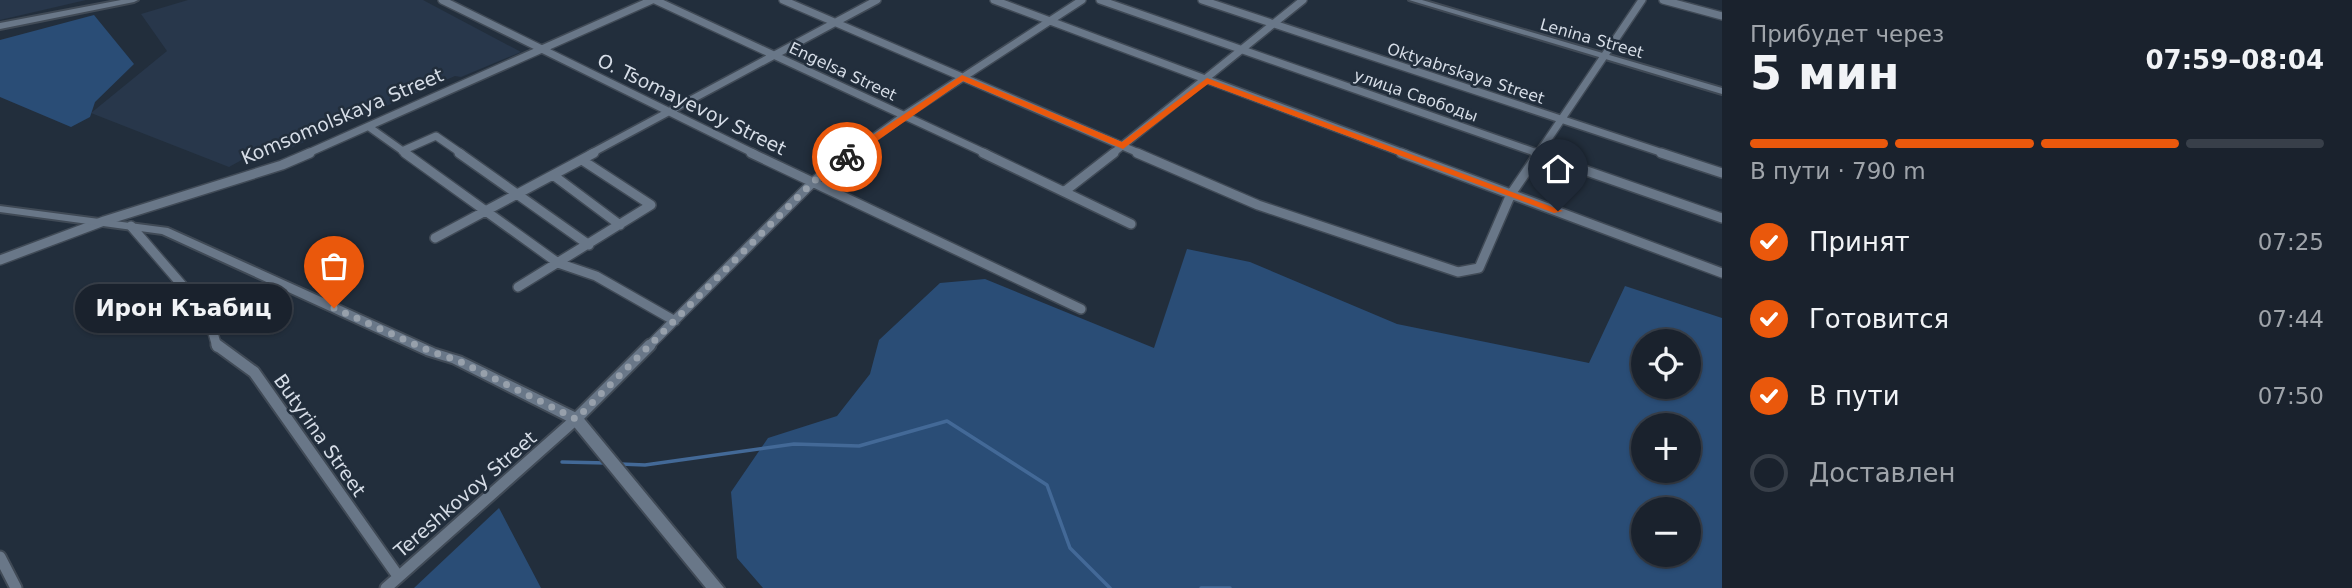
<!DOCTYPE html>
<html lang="ru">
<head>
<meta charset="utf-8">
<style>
	body { margin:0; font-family:"DejaVu Sans",sans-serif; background:#232a35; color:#f1f3f6; height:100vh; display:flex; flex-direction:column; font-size:26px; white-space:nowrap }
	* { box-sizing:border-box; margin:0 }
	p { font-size:23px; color:#9fa4aa }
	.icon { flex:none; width:38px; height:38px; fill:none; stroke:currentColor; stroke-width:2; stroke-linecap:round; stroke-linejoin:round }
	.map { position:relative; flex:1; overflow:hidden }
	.panel { display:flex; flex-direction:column; background:#1a222d; width:630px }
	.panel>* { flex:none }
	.tools { position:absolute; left:1631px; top:329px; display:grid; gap:14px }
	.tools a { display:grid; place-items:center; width:70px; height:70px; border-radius:50%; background:#1a222d; box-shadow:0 2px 5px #0004,0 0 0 2px #383f49; font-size:35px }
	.pin { position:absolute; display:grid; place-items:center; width:60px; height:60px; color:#fff; margin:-72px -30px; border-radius:50% 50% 50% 0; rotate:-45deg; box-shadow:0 0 7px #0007 }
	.pin .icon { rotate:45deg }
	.courier { position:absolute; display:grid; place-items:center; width:70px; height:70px; margin:-35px; border:5px solid #ea580c; border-radius:50%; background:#fff; color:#222; box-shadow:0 2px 9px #0007 }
	.bubble { position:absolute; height:49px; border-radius:24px; background:#1a222d; box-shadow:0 2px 5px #0004,0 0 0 2px #383f49; font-size:23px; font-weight:700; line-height:49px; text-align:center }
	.overview em { font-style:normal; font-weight:700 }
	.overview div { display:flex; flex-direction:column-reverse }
	.overview { display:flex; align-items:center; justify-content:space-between; height:119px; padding:0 28px }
	h1 { font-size:46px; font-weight:700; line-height:52px }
	.bar { display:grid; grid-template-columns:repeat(4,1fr); gap:10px 7px; align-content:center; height:84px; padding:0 28px }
	.bar i { height:9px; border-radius:5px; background:#383f49 }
	.bar .active { background:#ea580c }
	.bar p { grid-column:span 4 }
	ol { padding:0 28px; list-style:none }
	li { display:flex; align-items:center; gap:21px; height:77px }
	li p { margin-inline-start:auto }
	li .icon { padding:7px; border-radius:50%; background:#ea580c; color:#fff; stroke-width:4 }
	li:last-child { color:#9fa4aa }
	li i { width:38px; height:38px; border:4px solid #383f49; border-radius:50% }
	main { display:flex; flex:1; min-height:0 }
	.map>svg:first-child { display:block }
	.built { fill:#28374b }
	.green { fill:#2a4d76; fill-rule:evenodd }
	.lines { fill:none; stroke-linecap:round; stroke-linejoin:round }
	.stream { stroke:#436997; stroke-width:3.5 }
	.minor-far2-casing { stroke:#404a56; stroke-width:10 }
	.minor-far1-casing { stroke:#404a56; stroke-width:12 }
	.minor-casing { stroke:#404a56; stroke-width:15 }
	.tertiary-casing { stroke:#404a56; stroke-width:4 }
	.minor-far2 { stroke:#697788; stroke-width:7 }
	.minor-far1 { stroke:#697788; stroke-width:9 }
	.minor { stroke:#697788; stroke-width:11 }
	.tertiary { fill:#697788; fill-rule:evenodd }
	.route { fill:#ea580c }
	.done { stroke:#97a0ab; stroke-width:7; stroke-dasharray:0 12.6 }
	.labels { text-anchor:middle; stroke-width:5; stroke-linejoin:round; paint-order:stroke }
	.far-street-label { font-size:16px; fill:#d6dde7; stroke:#222e3c }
	.street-label { font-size:19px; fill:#d6dde7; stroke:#222e3c }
</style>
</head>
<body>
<main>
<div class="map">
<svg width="1722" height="588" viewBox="0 0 1722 588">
	<rect width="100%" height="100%" fill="#222e3c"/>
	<!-- built -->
	<path class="built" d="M0,0H86L0,20Z
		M188,0H423L521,52L461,77L455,76L277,154L263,148L229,167L91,113L167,51L141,14Z"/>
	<!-- green -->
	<path class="green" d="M94,15L134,64L95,102L90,117L71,127L0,97V40Z
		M1187,249L1250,262L1397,324L1589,363L1625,286L1722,318V588H763L737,558L731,492L768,438L837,416L870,374L879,340L940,283L985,279L1154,348ZM1689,341V387H1643V341ZM1689,425V471H1643V425ZM1689,509V555H1643V509Z
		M499,508L541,588H414Z"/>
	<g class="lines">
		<!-- stream -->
		<path class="stream" d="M562,462L607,463
			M620,464L645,465L794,444L859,446L947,421L1047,485L1070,548L1110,588
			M1201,588H1230"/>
		<defs>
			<path id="minor-far2" d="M442,0L755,154
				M655,0L987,154
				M783,0L1141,154
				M994,0L1406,154
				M1100,0L1540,154
				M1202,0L1666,154
				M1663,0L1722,16
				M369,127L407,154
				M402,151L436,136L462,154
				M306,154L652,0
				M590,154L877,0
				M851,154L905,115L1082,0
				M1112,154L1303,0
				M1538,154L1642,0"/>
			<path id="minor-far1" d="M405,153L558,263L596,276L675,321
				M459,153L589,245
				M751,153L1081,309
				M983,153L1131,224
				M1137,153L1258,205L1458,272L1479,268L1511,194L1539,153
				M1401,153L1722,273
				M1535,153L1722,218
				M1661,153L1722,173
				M553,175L620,225
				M1065,191L1114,153
				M131,226L208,315L217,347
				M435,238L594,153
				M0,260L104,221L282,165L310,153
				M518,287L651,205L582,160
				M648,347L814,181L853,153"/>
			<path id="minor" d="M217,345L254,372L398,576
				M0,557L16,588
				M386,588L576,419L650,345"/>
			<path id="tertiary" d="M121,0H138L134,2L0,29V23Z
				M1409,0H1422L1722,88V94Z
				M0,206L168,228L436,349L462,357L581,415L724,588H706L571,423L452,363L426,355L162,234L0,212Z"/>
		</defs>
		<!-- minor-far2 casing -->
		<use href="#minor-far2" class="minor-far2-casing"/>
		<!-- minor-far1 casing -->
		<use href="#minor-far1" class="minor-far1-casing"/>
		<!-- minor casing -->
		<use href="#minor" class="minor-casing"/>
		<!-- tertiary casing -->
		<use href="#tertiary" class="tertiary-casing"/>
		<!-- minor-far2 -->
		<use href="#minor-far2" class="minor-far2"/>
		<!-- minor-far1 -->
		<use href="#minor-far1" class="minor-far1"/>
		<!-- minor -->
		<use href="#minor" class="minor"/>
		<!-- tertiary -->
		<use href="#tertiary" class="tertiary"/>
	</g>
	<!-- route -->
	<path class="route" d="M962,75L1122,142L1207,78L1563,211L1554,213L1208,84L1123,149L963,81L851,159H844V155Z"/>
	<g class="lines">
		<!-- done -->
		<path class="done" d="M334,308L432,352L457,360L576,419L814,181L847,157"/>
	</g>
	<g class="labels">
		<!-- far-street labels -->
		<g class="far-street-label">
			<text transform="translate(1592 38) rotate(16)" y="6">Lenina Street</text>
			<text transform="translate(843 71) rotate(25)" y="6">Engelsa Street</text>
			<text transform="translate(1466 73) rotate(18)" y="6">Oktyabrskaya Street</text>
			<text transform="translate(1416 95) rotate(19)" y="6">улица Свободы</text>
		</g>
		<!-- street labels -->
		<g class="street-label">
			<text transform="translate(692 104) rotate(26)" y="7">O. Tsomayevoy Street</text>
			<text transform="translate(342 116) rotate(-23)" y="7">Komsomolskaya Street</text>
			<text transform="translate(320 435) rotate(55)" y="7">Butyrina Street</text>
			<text transform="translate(465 494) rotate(-41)" y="7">Tereshkovoy Street</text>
		</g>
	</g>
</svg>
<div class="tools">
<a><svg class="icon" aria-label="locate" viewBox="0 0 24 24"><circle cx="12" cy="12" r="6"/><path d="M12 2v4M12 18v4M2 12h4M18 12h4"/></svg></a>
<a>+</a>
<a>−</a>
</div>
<div class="pin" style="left:334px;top:308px;background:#ea580c"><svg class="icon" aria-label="bag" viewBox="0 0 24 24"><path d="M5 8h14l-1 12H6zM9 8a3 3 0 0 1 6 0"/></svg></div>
<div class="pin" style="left:1558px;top:211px;background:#1f2937"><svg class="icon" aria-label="home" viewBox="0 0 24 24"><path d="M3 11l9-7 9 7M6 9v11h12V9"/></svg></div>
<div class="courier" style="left:847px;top:157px"><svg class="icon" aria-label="bike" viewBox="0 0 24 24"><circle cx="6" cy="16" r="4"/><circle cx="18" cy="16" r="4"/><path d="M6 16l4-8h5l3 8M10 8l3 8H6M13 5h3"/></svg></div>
<div class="bubble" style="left:75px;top:284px;width:217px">Ирон Къабиц</div>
</div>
<section class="panel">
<div class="overview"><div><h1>5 мин</h1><p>Прибудет через</p></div><em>07:59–08:04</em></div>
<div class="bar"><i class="active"></i><i class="active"></i><i class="active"></i><i></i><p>В пути · 790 m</p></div>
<ol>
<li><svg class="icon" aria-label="check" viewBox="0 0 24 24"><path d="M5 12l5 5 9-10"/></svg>Принят<p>07:25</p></li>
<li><svg class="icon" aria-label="check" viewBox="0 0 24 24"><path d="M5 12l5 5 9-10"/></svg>Готовится<p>07:44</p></li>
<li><svg class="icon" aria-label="check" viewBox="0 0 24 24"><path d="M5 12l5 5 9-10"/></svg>В пути<p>07:50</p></li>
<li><i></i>Доставлен</li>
</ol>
</section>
</main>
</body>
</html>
